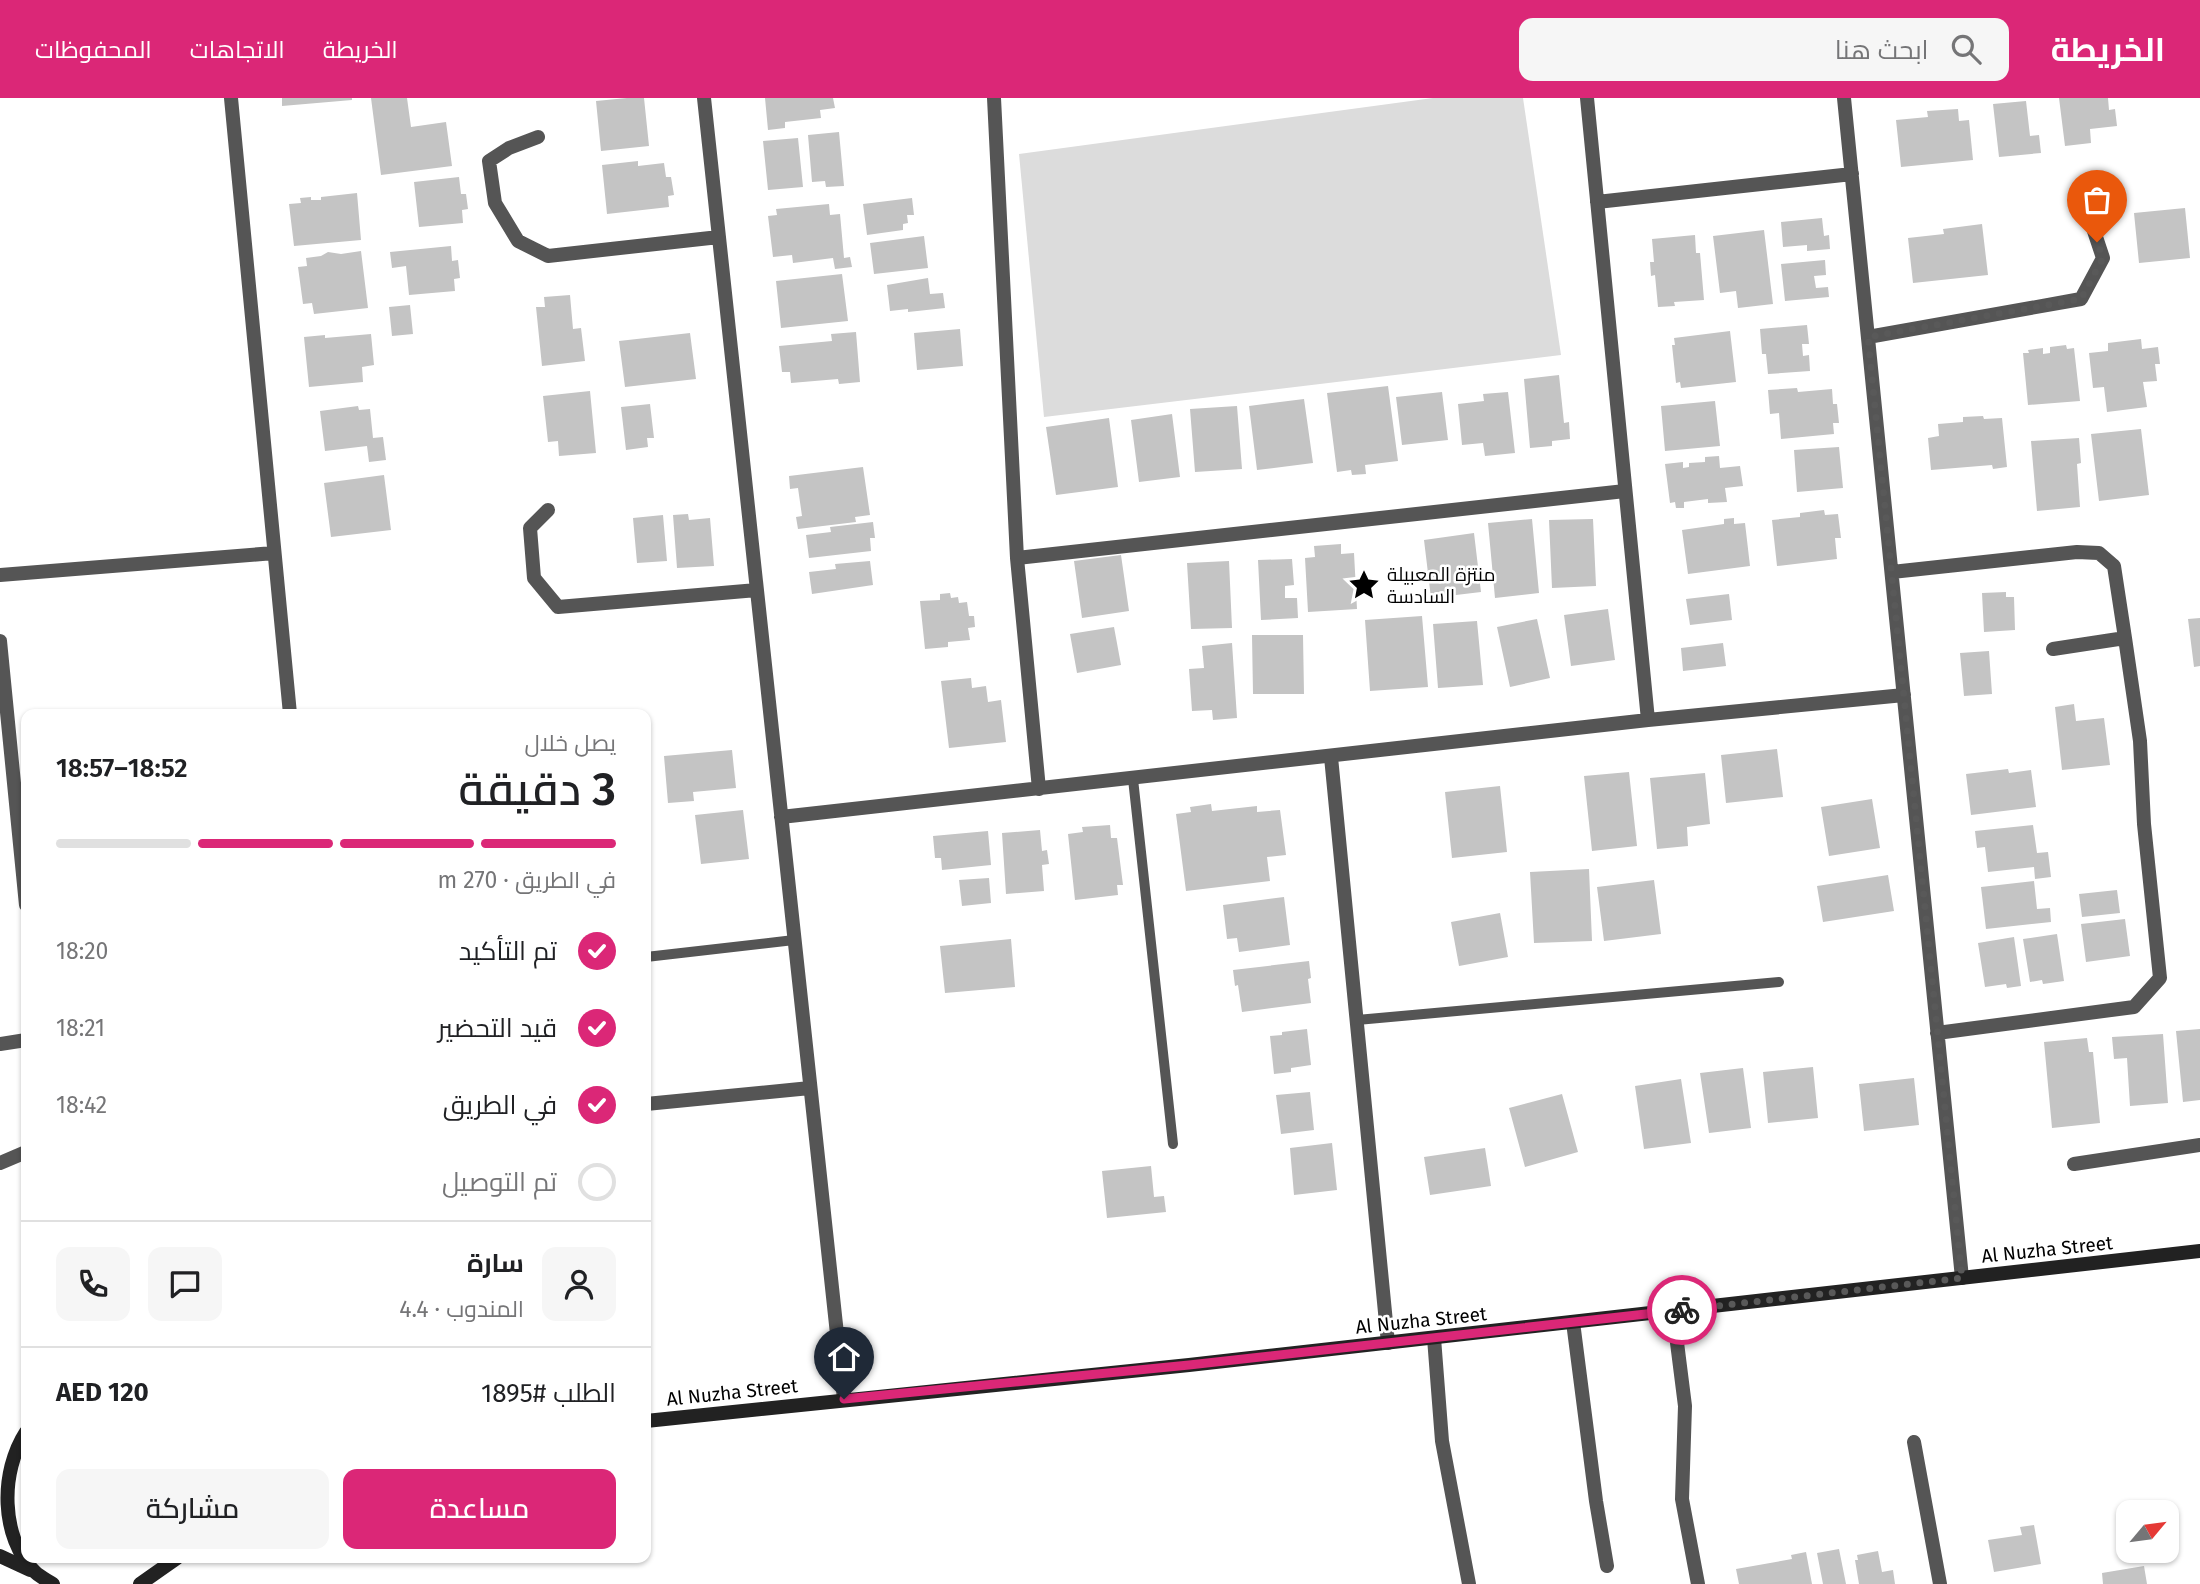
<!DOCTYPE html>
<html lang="ar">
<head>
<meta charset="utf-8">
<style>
	body { margin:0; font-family:"Fira Sans",Cairo,sans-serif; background:#f6f6f6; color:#202124; direction:rtl; height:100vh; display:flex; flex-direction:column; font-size:26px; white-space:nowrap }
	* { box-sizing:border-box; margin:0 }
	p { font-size:23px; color:#757577 }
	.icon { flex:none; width:38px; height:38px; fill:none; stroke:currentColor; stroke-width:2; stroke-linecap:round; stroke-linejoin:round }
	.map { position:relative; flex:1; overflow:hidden; direction:ltr }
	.sheet { position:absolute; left:21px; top:611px; width:630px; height:854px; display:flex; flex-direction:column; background:#fff; border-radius:14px; box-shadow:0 2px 5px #0004; direction:rtl }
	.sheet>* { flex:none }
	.needle { width:46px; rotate:61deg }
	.controls { position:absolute; left:2116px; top:1402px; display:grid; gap:14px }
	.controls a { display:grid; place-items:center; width:63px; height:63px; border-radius:14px; background:#fff; box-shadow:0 2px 5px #0004; font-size:35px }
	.pin { position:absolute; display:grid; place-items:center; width:60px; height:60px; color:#fff; margin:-72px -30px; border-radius:50% 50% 50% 0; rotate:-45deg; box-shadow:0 0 7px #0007 }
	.pin .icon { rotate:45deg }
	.courier { position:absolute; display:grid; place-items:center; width:70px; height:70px; margin:-35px; border:5px solid #db2777; border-radius:50%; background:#fff; color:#222; box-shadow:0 2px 9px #0007 }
	.headline em { font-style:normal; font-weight:600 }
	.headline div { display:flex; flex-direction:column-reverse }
	.headline { display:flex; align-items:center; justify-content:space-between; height:119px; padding:0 35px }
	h1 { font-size:46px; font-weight:600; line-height:52px }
	.bar { display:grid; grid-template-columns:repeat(4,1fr); gap:10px 7px; align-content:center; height:84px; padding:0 35px }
	.bar i { height:9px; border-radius:5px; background:#e0e0e0 }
	.bar .active { background:#db2777 }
	.bar p { grid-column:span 4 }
	.line { display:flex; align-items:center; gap:18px; padding:0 35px; border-top:2px solid #e0e0e0 }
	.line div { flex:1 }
	.round { display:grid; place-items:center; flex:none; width:74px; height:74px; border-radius:14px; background:#f6f6f6 }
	ol { padding:0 35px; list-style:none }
	li { display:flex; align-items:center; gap:21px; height:77px }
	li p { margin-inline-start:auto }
	li .icon { padding:7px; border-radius:50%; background:#db2777; color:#fff; stroke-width:4 }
	li:last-child { color:#757577 }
	li i { width:38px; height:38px; border:4px solid #e0e0e0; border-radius:50% }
	.primary-button { display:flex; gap:14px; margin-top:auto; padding:14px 35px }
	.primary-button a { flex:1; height:80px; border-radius:14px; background:#db2777; color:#fff; font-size:28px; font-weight:600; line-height:80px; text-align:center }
	.primary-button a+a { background:#f6f6f6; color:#202124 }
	header { display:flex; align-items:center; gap:42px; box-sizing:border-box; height:98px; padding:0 35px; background:#db2777; color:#fff }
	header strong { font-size:33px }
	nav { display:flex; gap:38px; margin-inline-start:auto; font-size:24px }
	.search { width:490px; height:63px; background:#f6f6f6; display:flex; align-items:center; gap:18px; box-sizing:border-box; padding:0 24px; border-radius:14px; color:#757577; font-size:26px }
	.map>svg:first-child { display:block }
	.green { fill:#dcdcdc }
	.building { fill:#c4c4c4 }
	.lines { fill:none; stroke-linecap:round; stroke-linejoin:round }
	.service { stroke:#555; stroke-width:10 }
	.minor { stroke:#555; stroke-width:14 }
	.tertiary { stroke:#555; stroke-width:14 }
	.secondary { stroke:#222; stroke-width:14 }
	.done { stroke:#595959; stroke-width:7; stroke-dasharray:0 12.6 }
	.route { stroke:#db2777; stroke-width:9 }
	.labels { text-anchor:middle; stroke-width:5; stroke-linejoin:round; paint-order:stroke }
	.poi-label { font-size:19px; fill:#000; stroke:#fff; text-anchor:start }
	.street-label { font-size:19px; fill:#000; stroke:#fff }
</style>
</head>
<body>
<header>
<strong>الخريطة</strong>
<div class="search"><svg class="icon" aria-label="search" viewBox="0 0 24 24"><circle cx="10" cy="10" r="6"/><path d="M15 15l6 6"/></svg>ابحث هنا</div>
<nav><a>الخريطة</a><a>الاتجاهات</a><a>المحفوظات</a></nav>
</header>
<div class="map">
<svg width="2200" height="1486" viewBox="0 0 2200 1486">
	<rect width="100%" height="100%" fill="#fff"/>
	<!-- green -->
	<path class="green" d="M1433,0H1523L1561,257L1044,319L1019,56Z"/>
	<!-- building -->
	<path class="building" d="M282,0H352V2L282,8Z
		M371,0H407L411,29L446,24L452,68L381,77Z
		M627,0H644L649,48L601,53L596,3Z
		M765,0H833L835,10L820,12L821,20L785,24V30L768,32Z
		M2059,0H2108L2109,12L2115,11L2117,28L2090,31L2091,45L2065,48Z
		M2026,3L2030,38L2039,37L2041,55L1999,59L1993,6Z
		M1958,11L1959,23L1969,22L1973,62L1901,69L1896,22L1928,19L1927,13Z
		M839,34L844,88L826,89L825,83L812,84L808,37Z
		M798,40L803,89L768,92L763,43Z
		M638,63V68L664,65L666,79H671L674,97L668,98L669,109L607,116L602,67Z
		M459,79L461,96H466L468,111L462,112L463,125L419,129L414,84Z
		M357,95L361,142L294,148L289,106L301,105L300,100L311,99V102H321V99Z
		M912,100L914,117H907L908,125L903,126V132L867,137L863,106Z
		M829,106L830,117L840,116L844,160L850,159L852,169L835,171L833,160L793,165L792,157L773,159L768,118L777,117L776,111Z
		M2185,110L2190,160L2139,165L2134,115Z
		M1822,120L1824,138L1829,137L1830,151L1807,153V147L1783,149L1781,124Z
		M1982,126L1988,177L1913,185L1908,140L1944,136L1943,131Z
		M1764,132L1773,206L1738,210L1736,193L1720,195L1713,138Z
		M1695,137L1696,155H1700L1704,202L1674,204L1675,208L1658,209L1655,177L1651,178L1650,164H1654L1652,141Z
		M924,138L928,170L874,176L870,145Z
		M451,148L452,163L458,162L460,180L454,181L455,193L409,197L406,168L392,170L390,154Z
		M361,153L368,210L314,216L312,205L303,206L298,169L307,168L306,160L321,158L328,154L341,156Z
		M1825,162L1826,177L1814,178L1816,190L1828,189L1829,199L1785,203L1781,166Z
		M842,176L848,223L781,230L776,183Z
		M928,180L930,196L943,195L945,210L908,214V211L890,213L887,187Z
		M570,197L573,231L581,230L585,263L542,268L536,209H545L544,199Z
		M410,207L413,236L392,238L389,209Z
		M1807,227L1809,246H1802L1803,258L1809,257L1810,273L1768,276L1766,256H1762L1760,231Z
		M960,231L963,268L917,272L914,235Z
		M1730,233L1736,284L1681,290L1680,284L1676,285L1672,247H1675L1674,240Z
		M856,234L860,284L839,286L838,281L791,285L790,274H782L779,248L832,243L831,236Z
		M690,235L696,281L625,289L619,243Z
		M371,236L374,267L362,269L363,284L309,289L304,239L325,237V240Z
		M2141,241L2142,251L2158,249L2160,266H2155L2157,283L2143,284L2147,309L2107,314L2104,289L2093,290L2089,255L2108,253V245Z
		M2066,247L2067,251L2074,250L2080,303L2028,307L2023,255H2029L2028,252L2043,250V256L2050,255V249Z
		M1559,277L1564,325L1569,324L1570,341L1552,343V348L1530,350L1524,281Z
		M1388,288L1398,363L1365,367L1366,376L1352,377L1351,372L1337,374L1327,295Z
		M1797,290L1798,294L1832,291L1833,306H1837L1839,325H1833L1834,336L1781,341L1779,315L1770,316L1768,292Z
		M590,293L596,355L559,358L558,343L548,344L543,298Z
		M1442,294L1448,342L1402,347L1396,299Z
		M1508,294L1515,355L1485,358L1483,345L1462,347L1458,306L1484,303L1483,296Z
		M1304,301L1313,365L1257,372L1249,308Z
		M1715,303L1720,348L1665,353L1661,308Z
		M650,306L654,340H647L648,349L626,352L621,309Z
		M358,308L359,312L370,311L373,340L383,339L386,362L369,364L367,348L325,353L320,313Z
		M1237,308L1242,371L1195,374L1190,311Z
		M1172,316L1180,379L1139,384L1131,322Z
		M1983,318L1984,321L2002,320L2007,369L1993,371L1992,367L1931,372L1928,340L1939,338L1938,326L1963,324V319Z
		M1109,320L1118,389L1056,397L1046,329Z
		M2141,331L2149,397L2099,403L2091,336Z
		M2079,340L2081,365L2077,366L2080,409L2037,413L2031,343Z
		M1839,349L1843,390L1797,394L1794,352Z
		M1719,358L1720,370L1740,368L1743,388L1725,390L1727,404L1708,405V401L1684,404V410H1676L1675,404L1670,405L1665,366L1683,364V370L1689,369V365L1705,364V359Z
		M863,369L870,417L855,419L856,424L798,431L796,419L802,418L798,390L790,391L789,378Z
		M384,377L391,432L331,439L324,385Z
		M1824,412L1825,417L1838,416L1841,440H1835L1837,461L1777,468L1772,422L1800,419V415Z
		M688,416L689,422L710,420L714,468L677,470L673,417Z
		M663,417L667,463L637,465L633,420Z
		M1734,420V426L1745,425L1750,468L1688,476L1682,432L1724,426V421Z
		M1532,421L1539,495L1495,500L1488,425Z
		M1593,421L1596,488L1552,490L1549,422Z
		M873,424L875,440H870L871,453L809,460L806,437L831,434L830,429Z
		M1474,435L1481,494L1431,500L1424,442Z
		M1341,446V456L1354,455L1357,511L1308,514L1305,460L1315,459L1314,448Z
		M1121,457L1129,513L1082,520L1074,463Z
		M1292,461L1294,487L1285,488V500H1297L1298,520L1261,522L1258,462Z
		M870,463L873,487L812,496L809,474L836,471L835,466Z
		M1229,463L1232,530L1191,531L1187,465Z
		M2006,494V499H2014L2015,532L1984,534L1982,495Z
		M950,495L951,500L958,499L959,505L967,504L969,518H974L975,529L968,530L970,542L948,544V549L925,551L920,503L940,502V496Z
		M1729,496L1732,522L1690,527L1686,501Z
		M1608,511L1615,562L1571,568L1564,517Z
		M1422,518L1428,589L1370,593L1365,522Z
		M2200,520V568L2194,569L2188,521Z
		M1537,521L1550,580L1510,589L1497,529Z
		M1477,523L1483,587L1438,590L1433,526Z
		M1114,529L1121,567L1077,575L1070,536Z
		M1252,537H1303L1304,596H1253Z
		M1232,545L1237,620L1213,622L1212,612L1192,613L1189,571L1204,570L1202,548Z
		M1723,545L1726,568L1683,573L1681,550Z
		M1989,553L1992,596L1964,598L1960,555Z
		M971,580L972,590L986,588L988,604L1001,602L1006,644L949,650L941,583Z
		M2074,606L2076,623L2104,620L2110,667L2062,672L2055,609Z
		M1777,651L1783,699L1726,705L1721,657Z
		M732,652L736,690L693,694L694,703L668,705L664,658Z
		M2008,671L2009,675L2031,672L2036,709L1971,717L1966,676Z
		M1629,674L1637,748L1592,753L1584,678Z
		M1705,675L1710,726L1687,729L1688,748L1657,751L1650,680Z
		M1500,688L1507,754L1452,760L1445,694Z
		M1872,701L1880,750L1829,758L1821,709Z
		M1211,706L1212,713L1257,708V714L1280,712L1286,757L1267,759L1270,783L1186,793L1176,716L1191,714L1190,709Z
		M743,712L749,761L701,766L695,717Z
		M1110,727L1111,740H1117L1123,787H1117L1118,797L1075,802L1068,736L1083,734L1082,729Z
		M2033,727L2037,755L2048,754L2051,779L2035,781L2034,769L1988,774L1985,749L1977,750L1975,733Z
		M1040,732L1042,753L1047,752L1049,766L1042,767L1044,793L1006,796L1002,735Z
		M988,733L991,767L942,772L941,760H935L933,738Z
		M1589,771L1592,843L1534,845L1530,774Z
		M1888,777L1894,813L1823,824L1817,788Z
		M989,780L991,805L962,808L959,782Z
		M1654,782L1661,836L1604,843L1597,789Z
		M2034,783L2037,811L2050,810L2051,824L1986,831L1981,789Z
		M2117,792L2120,815L2082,819L2079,796Z
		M1284,799L1290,847L1239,854L1237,840L1227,841L1223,807Z
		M1500,815L1508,859L1459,868L1451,824Z
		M2125,821L2130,858L2086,864L2081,826Z
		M2057,836L2064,883L2043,886L2042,882L2030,884L2023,841Z
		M2014,839L2021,888L2007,890L2006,886L1985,889L1978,845Z
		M1011,841L1015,889L945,895L940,848Z
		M1309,863L1311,880L1308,881L1311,905L1242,914L1238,887L1235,888L1233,872Z
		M1307,931L1311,967L1291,970V974L1274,976L1270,938L1282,937V934Z
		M2200,931V1002L2183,1004L2176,933Z
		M2163,936L2168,1005L2130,1008L2127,960L2114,961L2112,939Z
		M2087,940L2089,954H2093L2100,1025L2052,1030L2044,944Z
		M1813,969L1818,1020L1768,1025L1763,974Z
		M1743,970L1751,1030L1709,1035L1700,975Z
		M1914,980L1919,1027L1864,1033L1859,986Z
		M1681,981L1691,1045L1644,1051L1635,988Z
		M1310,994L1314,1032L1281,1036L1276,997Z
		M1562,996L1578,1054L1525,1069L1509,1010Z
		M1332,1045L1337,1092L1294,1097L1290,1050Z
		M1485,1050L1491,1088L1430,1097L1424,1059Z
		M1151,1068L1154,1099L1164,1098L1166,1114L1107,1120L1102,1073Z
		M2034,1427L2041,1466L1994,1474L1988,1442L2022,1437L2020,1429Z
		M1839,1451L1846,1486H1823L1817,1455Z
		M1878,1453L1882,1474L1893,1472L1895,1486H1859L1855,1462H1858L1857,1457Z
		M1806,1454L1812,1486H1739L1736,1471L1792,1461L1791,1457Z
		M2144,1468L2147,1486H2103L2102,1475Z"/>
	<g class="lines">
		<!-- service -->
		<path class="service" d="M1133,681L1173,1046
			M646,859L794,842
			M1357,922L1779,884"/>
		<!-- minor -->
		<path class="minor" d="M231,0L290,616
			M704,0L844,1301
			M994,0L1017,460L1039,691
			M1587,0L1648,622
			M1844,0L1962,1180
			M538,39L509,50L489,63L495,105L518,143L548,158L719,139
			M1597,104L1852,76
			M1868,239L2081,201L2103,160L2092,127L2075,106
			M548,412L530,430L534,480L558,509L757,492
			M1017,460L1625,393
			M1892,474L2077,454L2099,455L2114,468L2125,540L2053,551
			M0,477L274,455
			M1331,659L1388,1245
			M781,719L1648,622L1904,597
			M1937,935L2134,909L2160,880L2144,726L2140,643L2125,540
			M0,946L26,942
			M646,1006L810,990
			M2074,1066L2200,1047
			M1673,1213L1685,1308L1682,1401L1698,1486
			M1573,1224L1596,1403L1607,1468
			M1434,1240L1442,1343L1469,1486
			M1914,1344L1940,1486"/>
		<!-- tertiary -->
		<path class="tertiary" d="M0,543L26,807
			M0,1065L26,1054"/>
		<!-- secondary -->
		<path class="secondary" d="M646,1323L1189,1267L2200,1153
			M26,1334C0,1374 0,1439 35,1474C40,1479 47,1482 53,1486
			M0,1458L30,1472
			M140,1486L177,1460"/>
	</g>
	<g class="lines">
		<!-- done -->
		<path class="done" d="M1682,1212L1962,1180L1868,239L2081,201L2103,160L2097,144"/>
		<!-- route -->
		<path class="route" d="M844,1301L1189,1267L1682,1212"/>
	</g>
	<!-- icons -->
	<defs>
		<symbol id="sight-bare" viewBox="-9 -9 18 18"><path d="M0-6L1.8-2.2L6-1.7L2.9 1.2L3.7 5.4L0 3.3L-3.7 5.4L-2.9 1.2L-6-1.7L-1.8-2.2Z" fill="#000" stroke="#fff" stroke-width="2.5" paint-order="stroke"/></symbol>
	</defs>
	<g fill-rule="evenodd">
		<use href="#sight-bare" x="1342" y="465" width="44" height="44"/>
	</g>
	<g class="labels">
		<!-- poi labels -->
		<g class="poi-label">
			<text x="1387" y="483">منتزة المعبيلة<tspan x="1387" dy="22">السادسة</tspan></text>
		</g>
		<!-- street labels -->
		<g class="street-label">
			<text transform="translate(2047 1151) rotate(-6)" y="7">Al Nuzha Street</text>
			<text transform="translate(1421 1222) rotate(-6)" y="7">Al Nuzha Street</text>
			<text transform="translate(732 1294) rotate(-6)" y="7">Al Nuzha Street</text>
		</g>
	</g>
</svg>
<div class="controls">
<a><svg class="needle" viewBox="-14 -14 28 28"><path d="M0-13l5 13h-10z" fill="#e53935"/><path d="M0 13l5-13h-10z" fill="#757577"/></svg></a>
</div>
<div class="pin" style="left:2097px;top:144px;background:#ea580c"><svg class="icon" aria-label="bag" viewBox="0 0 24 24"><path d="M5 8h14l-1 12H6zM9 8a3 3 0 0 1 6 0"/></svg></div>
<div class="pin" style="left:844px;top:1301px;background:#1f2937"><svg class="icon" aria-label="home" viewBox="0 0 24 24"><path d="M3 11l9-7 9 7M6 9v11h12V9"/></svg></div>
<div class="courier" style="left:1682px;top:1212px"><svg class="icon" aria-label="bike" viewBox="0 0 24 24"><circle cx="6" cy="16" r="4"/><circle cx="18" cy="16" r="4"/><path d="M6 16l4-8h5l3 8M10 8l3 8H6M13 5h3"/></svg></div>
<section class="sheet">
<div class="headline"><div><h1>3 دقيقة</h1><p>يصل خلال</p></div><em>18:52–18:57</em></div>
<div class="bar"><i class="active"></i><i class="active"></i><i class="active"></i><i></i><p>في الطريق · 270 m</p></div>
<ol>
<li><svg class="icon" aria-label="check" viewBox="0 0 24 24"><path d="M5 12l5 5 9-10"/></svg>تم التأكيد<p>18:20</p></li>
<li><svg class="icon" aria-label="check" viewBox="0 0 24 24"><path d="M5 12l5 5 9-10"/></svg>قيد التحضير<p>18:21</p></li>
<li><svg class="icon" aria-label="check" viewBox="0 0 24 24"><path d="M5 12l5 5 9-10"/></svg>في الطريق<p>18:42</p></li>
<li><i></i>تم التوصيل</li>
</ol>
<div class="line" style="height:126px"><a class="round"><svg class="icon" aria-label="person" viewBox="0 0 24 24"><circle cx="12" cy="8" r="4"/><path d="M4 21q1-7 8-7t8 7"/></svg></a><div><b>سارة</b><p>المندوب · 4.4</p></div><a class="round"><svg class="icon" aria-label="chat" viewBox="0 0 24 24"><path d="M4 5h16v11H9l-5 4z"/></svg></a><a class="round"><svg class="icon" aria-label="phone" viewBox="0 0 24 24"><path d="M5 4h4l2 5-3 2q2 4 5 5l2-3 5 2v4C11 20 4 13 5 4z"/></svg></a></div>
<div class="line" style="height:91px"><div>الطلب #1895</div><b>AED 120</b></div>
<div class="primary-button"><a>مساعدة</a><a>مشاركة</a></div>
</section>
</div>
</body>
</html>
